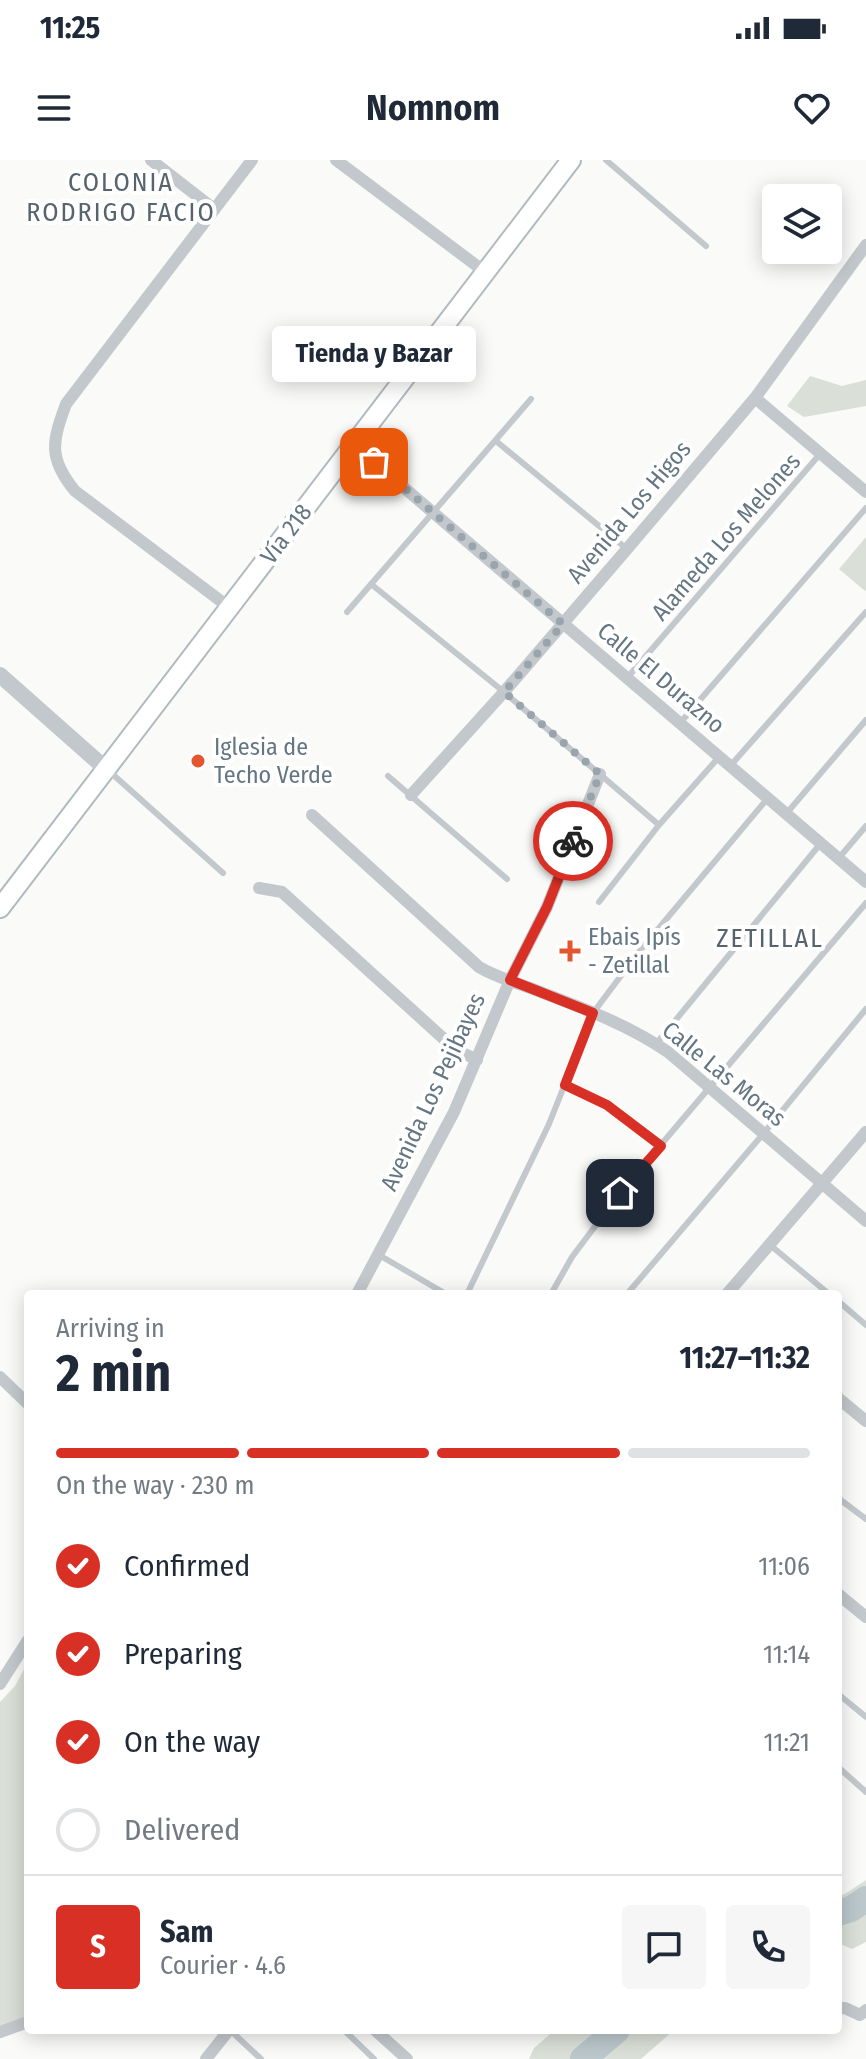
<!DOCTYPE html>
<html lang="en">
<head>
<meta charset="utf-8">
<style>
	body { margin:0; font-family:"Fira Sans Condensed",sans-serif; background:#f6f6f7; color:#1f2937; height:100vh; display:flex; flex-direction:column; font-size:30px; white-space:nowrap }
	* { box-sizing:border-box; margin:0 }
	p { font-size:26px; color:#747a83 }
	.icon { flex:none; width:44px; height:44px; fill:none; stroke:currentColor; stroke-width:2; stroke-linecap:round; stroke-linejoin:round }
	.map { position:relative; flex:1; overflow:hidden }
	.drawer { position:absolute; left:24px; top:1130px; width:818px; height:744px; display:flex; flex-direction:column; background:#fff; border-radius:8px; box-shadow:0 4px 20px #0003 }
	.drawer>* { flex:none }
	.controls { position:absolute; left:762px; top:24px; display:grid; gap:16px }
	.controls a { display:grid; place-items:center; width:80px; height:80px; border-radius:8px; background:#fff; box-shadow:0 4px 20px #0003; font-size:40px }
	.pin { position:absolute; display:grid; place-items:center; width:68px; height:68px; color:#fff; margin:-34px; border-radius:16px; box-shadow:0 4px 12px #0006 }
	.courier { position:absolute; display:grid; place-items:center; width:80px; height:80px; margin:-40px; border:6px solid #d93025; border-radius:50%; background:#fff; color:#222; box-shadow:0 2px 10px #0007 }
	.bubble { position:absolute; height:56px; border-radius:8px; background:#fff; box-shadow:0 4px 20px #0003; font-size:26px; font-weight:700; line-height:56px; text-align:center }
	.summary em { font-style:normal; font-weight:700 }
	.summary div { display:flex; flex-direction:column-reverse }
	.summary { display:flex; align-items:center; justify-content:space-between; height:136px; padding:0 32px }
	h1 { font-size:52px; font-weight:700; line-height:60px }
	.bar { display:grid; grid-template-columns:repeat(4,1fr); gap:12px 8px; align-content:center; height:96px; padding:0 32px }
	.bar i { height:10px; border-radius:6px; background:#e0e1e3 }
	.bar .selected { background:#d93025 }
	.bar p { grid-column:span 4 }
	.line { display:flex; align-items:center; gap:20px; padding:0 32px; border-top:2px solid #e0e1e3 }
	.line div { flex:1 }
	.round { display:grid; place-items:center; flex:none; width:84px; height:84px; border-radius:8px; background:#f6f6f7 }
	ol { padding:0 32px; list-style:none }
	li { display:flex; align-items:center; gap:24px; height:88px }
	li p { margin-inline-start:auto }
	li .icon { padding:8px; border-radius:50%; background:#d93025; color:#fff; stroke-width:4 }
	li:last-child { color:#747a83 }
	li i { width:44px; height:44px; border:4px solid #e0e1e3; border-radius:50% }
	.status { display:flex; justify-content:space-between; align-items:center; height:56px; padding:0 40px; background:#fff; direction:ltr }
	.status svg { height:22px; fill:currentColor }
	header { display:flex; justify-content:space-between; align-items:center; height:104px; padding:0 32px; background:#fff; font-size:36px; font-weight:700 }
	.map>svg:first-child { display:block }
	.green { fill:#dadfd7 }
	.lines { fill:none; stroke-linecap:round; stroke-linejoin:round }
	.river { stroke:#bbc7cb; stroke-width:26 }
	.secondary-casing { stroke:#b3babf; stroke-width:22 }
	.service { stroke:#c3c8cc; stroke-width:6 }
	.minor { stroke:#c3c8cc; stroke-width:12 }
	.tertiary { stroke:#c3c8cc; stroke-width:16 }
	.secondary { stroke:#fff; stroke-width:18 }
	.done { stroke:#99a4ac; stroke-width:8; stroke-dasharray:0 14.4 }
	.route { stroke:#d93025; stroke-width:10 }
	.poi-dot { fill:#e4572e; stroke:#fff; stroke-width:3 }
	.labels { text-anchor:middle; stroke-width:8; stroke-linejoin:round; paint-order:stroke }
	.street-label { font-size:24px; fill:#657683; stroke:#fff }
	.poi-label { font-size:24px; fill:#657683; stroke:#fff; text-anchor:start }
	.neighbourhood-label { font-size:26px; letter-spacing:2px; fill:#57646e; stroke:#fff }
</style>
</head>
<body>
<div class="status"><b>11:25</b><svg viewBox="0 0 49 12"><path d="M0 12V9h3v3zM5 12V6h3v6zM10 12V3h3v9zM15 12V0h3v12zM26 1h20v11H26zM47 4h2v5h-2z"/></svg></div>
<header><svg class="icon" aria-label="menu" viewBox="0 0 24 24"><path d="M4 6h16M4 12h16M4 18h16"/></svg>Nomnom<svg class="icon" aria-label="heart" viewBox="0 0 24 24"><path d="M12 20l-8-8c-3-5 5-10 8-4 3-6 11-1 8 4z"/></svg></header>
<div class="map">
<svg width="866" height="1899" viewBox="0 0 866 1899">
	<rect width="100%" height="100%" fill="#fafaf8"/>
	<!-- green -->
	<path class="green" d="M810,216L842,226L866,220V246L804,257L787,246Z
		M866,377V430L865,431L839,409Z
		M28,1502V1858L0,1869V1542L15,1526Z
		M866,1720V1782L852,1789L838,1783V1737L848,1732Z
		M555,1870H586L589,1874L592,1870H674L641,1899H529L534,1888Z"/>
	<g class="lines">
		<!-- river -->
		<path class="river" d="M838,1753L851,1749L866,1739
			M583,1899L617,1870"/>
		<defs>
			<path id="secondary" d="M0,748L571,0"/>
		</defs>
		<!-- secondary casing -->
		<use href="#secondary" class="secondary-casing"/>
		<!-- service -->
		<path class="service" d="M606,0L706,86
			M496,281L627,389
			M371,424L504,532L659,665
			M347,452L531,239
			M627,518L820,294
			M680,563L866,348
			M731,605L866,452
			M109,611L223,713
			M388,616L507,719
			M786,654L866,560
			M838,699L866,666
			M599,742L659,665L719,597
			M656,884L821,683
			M565,925L607,945L661,986
			M770,1085L829,1134
			M379,1095L446,1134
			M467,1134L549,964L593,853L638,793L767,639
			M551,1134L572,1097L620,1033L866,743
			M627,1134L763,974L866,849
			M838,1141L866,1165
			M838,1338L866,1359
			M838,1534L866,1557
			M838,1607L866,1632
			M230,1870L261,1899
			M344,1870L374,1899"/>
		<!-- minor -->
		<path class="minor" d="M151,0L214,49
			M336,0L485,112
			M755,238L866,332
			M354,285L866,722
			M230,448L75,331C48,298 52,282 66,244L252,0
			M411,635L504,532L627,389L755,238L866,85
			M312,655L479,807C499,819 522,824 543,833C586,849 630,866 668,892L866,1061
			M259,728L282,732L455,889L477,900
			M357,1134L454,952L510,820L547,747L600,614
			M727,1134L866,972
			M0,1217L28,1244
			M838,1238L866,1261
			M838,1434L866,1457
			M0,1524L28,1480
			M838,1848H845L860,1855L866,1850
			M375,1870L407,1899
			M0,1872L28,1862
			M206,1899L229,1870"/>
		<!-- tertiary -->
		<path class="tertiary" d="M0,515L106,609"/>
		<!-- secondary -->
		<use href="#secondary" class="secondary"/>
	</g>
	<g class="lines">
		<!-- done -->
		<path class="done" d="M374,302L563,464L504,532L600,614L573,681"/>
		<!-- route -->
		<path class="route" d="M573,681L547,747L510,820L593,853L565,925L607,945L661,986L620,1033"/>
	</g>
	<!-- markers -->
	<g class="poi-dot">
		<circle cx="198" cy="601" r="8"/>
		<path d="M566 779h8v8h8v8h-8v8h-8v-8h-8v-8h8z"/>
	</g>
	<g class="labels">
		<!-- street labels -->
		<g class="street-label">
			<text transform="translate(629 352) rotate(-50)" y="8">Avenida Los Higos</text>
			<text transform="translate(286 374) rotate(-53)" y="8">Vía 218</text>
			<text transform="translate(726 377) rotate(-49)" y="8">Alameda Los Melones</text>
			<text transform="translate(661 518) rotate(40)" y="8">Calle El Durazno</text>
			<text transform="translate(724 914) rotate(39)" y="8">Calle Las Moras</text>
			<text transform="translate(433 932) rotate(-65)" y="8">Avenida Los Pejibayes</text>
		</g>
		<!-- poi labels -->
		<g class="poi-label">
			<text x="214" y="595">Iglesia de<tspan x="214" dy="28">Techo Verde</tspan></text>
			<text x="588" y="785">Ebais Ipís<tspan x="588" dy="28">- Zetillal</tspan></text>
		</g>
		<!-- neighbourhood labels -->
		<g class="neighbourhood-label">
			<text x="121" y="31">COLONIA<tspan x="121" dy="30">RODRIGO FACIO</tspan></text>
			<text x="770" y="787">ZETILLAL</text>
		</g>
	</g>
</svg>
<div class="controls">
<a><svg class="icon" aria-label="layers" viewBox="0 0 24 24"><path d="M12 4l9 5-9 5-9-5zM3 14l9 5 9-5"/></svg></a>
</div>
<div class="pin" style="left:374px;top:302px;background:#ea580c"><svg class="icon" aria-label="bag" viewBox="0 0 24 24"><path d="M5 8h14l-1 12H6zM9 8a3 3 0 0 1 6 0"/></svg></div>
<div class="pin" style="left:620px;top:1033px;background:#1f2937"><svg class="icon" aria-label="home" viewBox="0 0 24 24"><path d="M3 11l9-7 9 7M6 9v11h12V9"/></svg></div>
<div class="courier" style="left:573px;top:681px"><svg class="icon" aria-label="bike" viewBox="0 0 24 24"><circle cx="6" cy="16" r="4"/><circle cx="18" cy="16" r="4"/><path d="M6 16l4-8h5l3 8M10 8l3 8H6M13 5h3"/></svg></div>
<div class="bubble" style="left:272px;top:166px;width:204px">Tienda y Bazar</div>
<section class="drawer">
<div class="summary"><div><h1>2 min</h1><p>Arriving in</p></div><em>11:27–11:32</em></div>
<div class="bar"><i class="selected"></i><i class="selected"></i><i class="selected"></i><i></i><p>On the way · 230 m</p></div>
<ol>
<li><svg class="icon" aria-label="check" viewBox="0 0 24 24"><path d="M5 12l5 5 9-10"/></svg>Confirmed<p>11:06</p></li>
<li><svg class="icon" aria-label="check" viewBox="0 0 24 24"><path d="M5 12l5 5 9-10"/></svg>Preparing<p>11:14</p></li>
<li><svg class="icon" aria-label="check" viewBox="0 0 24 24"><path d="M5 12l5 5 9-10"/></svg>On the way<p>11:21</p></li>
<li><i></i>Delivered</li>
</ol>
<div class="line" style="height:144px"><b class="round" style="background:#d93025;color:#fff">S</b><div><b>Sam</b><p>Courier · 4.6</p></div><a class="round"><svg class="icon" aria-label="chat" viewBox="0 0 24 24"><path d="M4 5h16v11H9l-5 4z"/></svg></a><a class="round"><svg class="icon" aria-label="phone" viewBox="0 0 24 24"><path d="M5 4h4l2 5-3 2q2 4 5 5l2-3 5 2v4C11 20 4 13 5 4z"/></svg></a></div>
</section>
</div>
</body>
</html>
